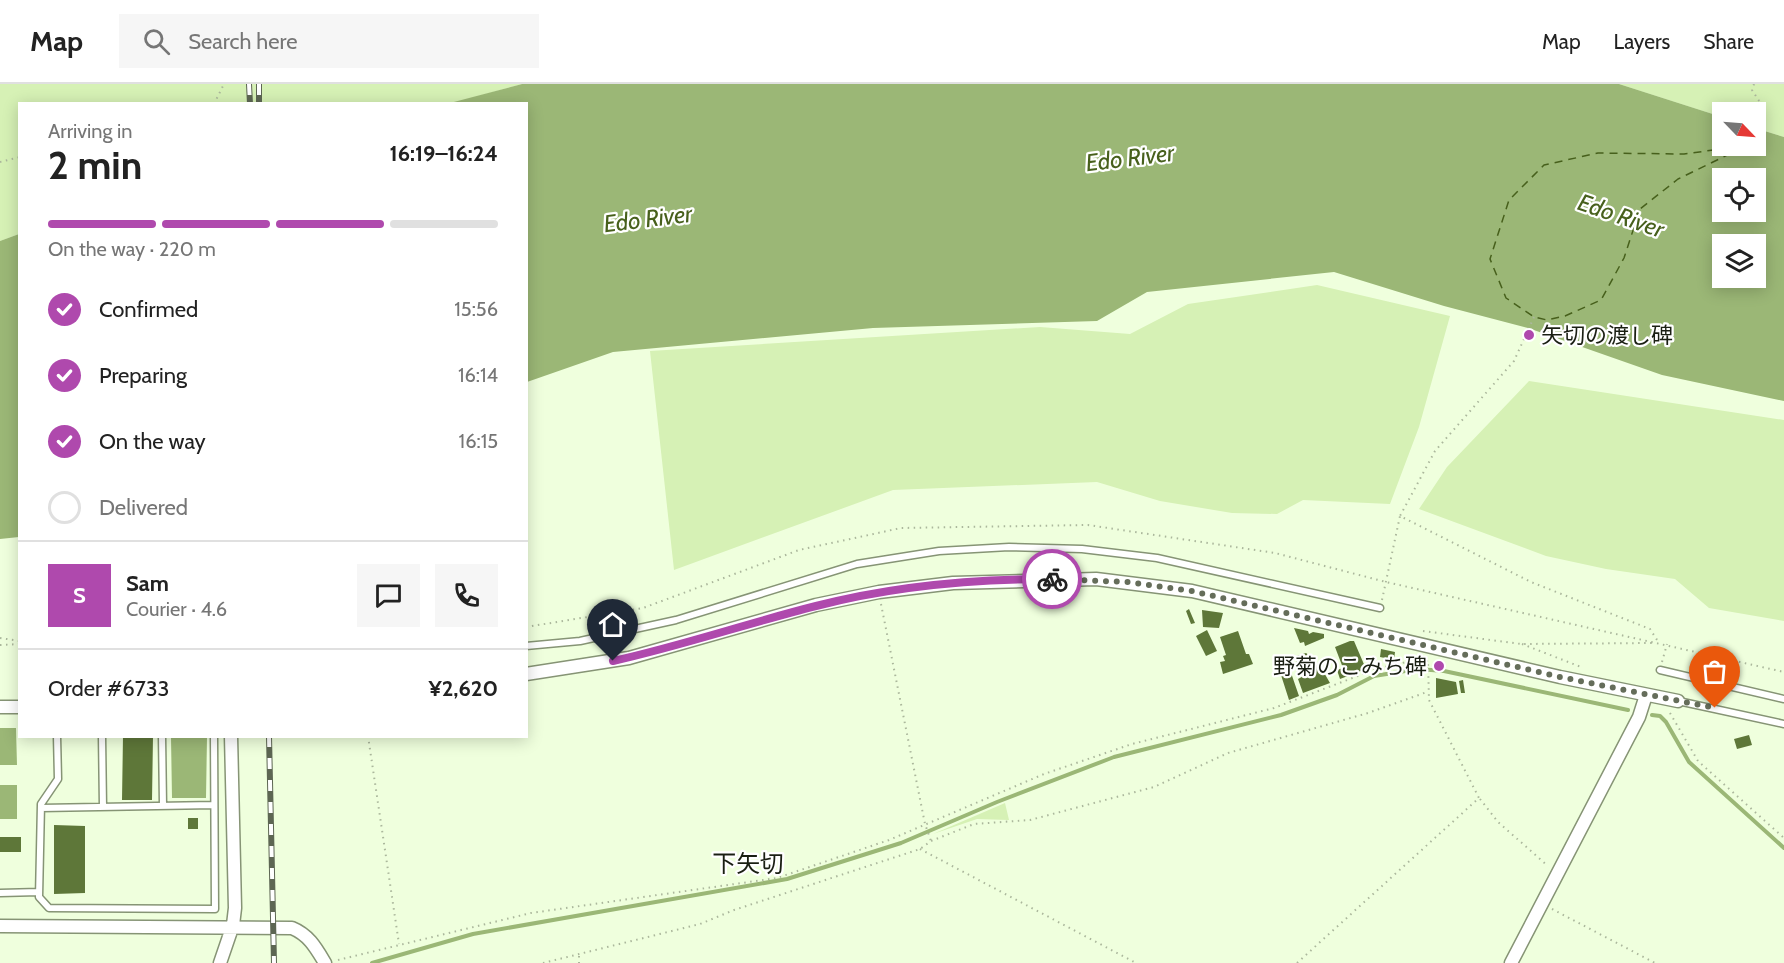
<!DOCTYPE html>
<html lang="en">
<head>
<meta charset="utf-8">
<style>
	body { margin:0; font-family:Cabin,"Noto Sans JP",sans-serif; background:#f6f6f6; color:#222; height:100vh; display:flex; flex-direction:column; font-size:22px; white-space:nowrap }
	* { box-sizing:border-box; margin:0 }
	p { font-size:20px; color:#767676 }
	.icon { flex:none; width:33px; height:33px; fill:none; stroke:currentColor; stroke-width:2; stroke-linecap:round; stroke-linejoin:round }
	.map { position:relative; flex:1; overflow:hidden }
	.drawer { position:absolute; left:18px; top:18px; width:510px; height:636px; display:flex; flex-direction:column; background:#fff; border-radius:0px; box-shadow:0 3px 15px #0003 }
	.drawer>* { flex:none }
	.needle { width:39px; rotate:115deg }
	.buttons { position:absolute; left:1712px; top:18px; display:grid; gap:12px }
	.buttons a { display:grid; place-items:center; width:54px; height:54px; border-radius:0px; background:#fff; box-shadow:0 3px 15px #0003; font-size:30px }
	.pin { position:absolute; display:grid; place-items:center; width:51px; height:51px; color:#fff; margin:-62px -26px; border-radius:50% 50% 50% 0; rotate:-45deg; box-shadow:0 0 6px #0007 }
	.pin .icon { rotate:45deg }
	.courier { position:absolute; display:grid; place-items:center; width:60px; height:60px; margin:-30px; border:4px solid #af49ad; border-radius:50%; background:#fff; color:#222; box-shadow:0 2px 8px #0007 }
	.overview em { font-style:normal; font-weight:700 }
	.overview div { display:flex; flex-direction:column-reverse }
	.overview { display:flex; align-items:center; justify-content:space-between; height:102px; padding:0 30px }
	h1 { font-size:39px; font-weight:700; line-height:45px }
	.bar { display:grid; grid-template-columns:repeat(4,1fr); gap:9px 6px; align-content:center; height:72px; padding:0 30px }
	.bar i { height:8px; border-radius:4px; background:#e0e0e0 }
	.bar .selected { background:#af49ad }
	.bar p { grid-column:span 4 }
	.line { display:flex; align-items:center; gap:15px; padding:0 30px; border-top:2px solid #e0e0e0 }
	.line div { flex:1 }
	.round { display:grid; place-items:center; flex:none; width:63px; height:63px; border-radius:0px; background:#f6f6f6 }
	ol { padding:0 30px; list-style:none }
	li { display:flex; align-items:center; gap:18px; height:66px }
	li p { margin-inline-start:auto }
	li .icon { padding:6px; border-radius:50%; background:#af49ad; color:#fff; stroke-width:4 }
	li:last-child { color:#767676 }
	li i { width:33px; height:33px; border:3px solid #e0e0e0; border-radius:50% }
	header { display:flex; align-items:center; gap:36px; box-sizing:border-box; height:84px; padding:0 30px; background:#fff; border-bottom:2px solid #e0e0e0 }
	header strong { font-size:28px }
	nav { display:flex; gap:33px; margin-inline-start:auto; font-size:21px }
	.search { width:420px; height:54px; background:#f6f6f6; display:flex; align-items:center; gap:15px; box-sizing:border-box; padding:0 21px; border-radius:0px; color:#767676; font-size:22px }
	.map>svg:first-child { display:block }
	.green { fill:#d6f1b5 }
	.water { fill:#9bb776; fill-rule:evenodd }
	.lines { fill:none; stroke-linecap:round; stroke-linejoin:round }
	.stream { stroke:#9bb776; stroke-width:4 }
	.ferry { stroke:#47601c; stroke-width:1.5; stroke-dasharray:8 6; stroke-linecap:butt }
	.building { fill:#5e7739 }
	.lane-casing { stroke:#869475; stroke-width:9 }
	.street-casing { stroke:#869475; stroke-width:15 }
	.path { stroke:#abb79c; stroke-width:2; stroke-dasharray:1.5 4.5; stroke-linecap:butt }
	.lane { stroke:#fff; stroke-width:6 }
	.street { stroke:#fff; stroke-width:12 }
	.rail-casing { stroke:#5d6653; stroke-width:6 }
	.rail { stroke:#fff; stroke-width:4; stroke-dasharray:11; stroke-linecap:butt }
	.done { stroke:#656d5a; stroke-width:6; stroke-dasharray:0 10.8 }
	.route { stroke:#af49ad; stroke-width:8 }
	.poi-dot { fill:#af49ad; stroke:#fff; stroke-width:2 }
	.labels { text-anchor:middle; stroke-width:4.5; stroke-linejoin:round; paint-order:stroke }
	.poi-label { font-size:22px; fill:#1a1f13; stroke:#fff; text-anchor:start }
	.water-label { font-size:24px; font-style:italic; fill:#47601c; stroke:#fff }
	.neighbourhood-label { font-size:24px; fill:#1a1f13; stroke:#fff }
</style>
</head>
<body>
<header>
<strong>Map</strong>
<div class="search"><svg class="icon" aria-label="search" viewBox="0 0 24 24"><circle cx="10" cy="10" r="6"/><path d="M15 15l6 6"/></svg>Search here</div>
<nav><a>Map</a><a>Layers</a><a>Share</a></nav>
</header>
<div class="map">
<svg width="1784" height="879" viewBox="0 0 1784 879">
	<rect width="100%" height="100%" fill="#efffdd"/>
	<!-- green -->
	<path class="green" d="M0,0H522L450,20H20L19,150L0,157Z
		M1619,0H1784V53L1755,44V28H1722V33Z
		M1317,201L1450,232L1419,343L1390,420L1303,416L1277,430L1232,429L1160,417L1097,398L893,406L674,486L650,267L1040,243L1130,250L1188,220Z
		M1529,297L1784,336V537L1709,524L1675,495L1606,485L1546,472L1419,425L1447,383Z
		M1005,719L1009,736L977,735L933,750Z"/>
	<!-- water -->
	<path class="water" d="M522,0H1619L1722,33V62H1755V44L1784,53V317L1662,291L1528,244L1444,222L1334,188L1147,208L1097,237L873,244L613,268L527,298L526,20L450,19ZM1755,94V128H1722V94ZM1722,160H1755V194H1722Z
		M19,150V453L0,455V157Z
		M0,644H16L17,681H0Z
		M171,653H207L206,714H172Z
		M0,701H17V735H0Z"/>
	<g class="lines">
		<!-- stream -->
		<path class="stream" d="M1652,631L1660,632L1666,638L1689,678L1784,764
			M372,879L473,850L787,795L901,759L997,718L1114,673L1281,631L1337,611L1374,592L1418,585L1444,587L1628,626"/>
		<!-- ferry -->
		<path class="ferry" d="M1743,62L1684,70L1598,69L1544,81L1509,116L1490,175L1506,214L1534,233L1547,236L1565,232L1601,216L1624,174L1640,125L1678,95L1746,62"/>
	</g>
	<!-- building -->
	<path class="building" d="M1189,525L1195,539L1191,540L1186,527Z
		M1202,526L1223,529L1219,544L1203,543Z
		M1294,544L1308,547L1309,550L1313,548L1324,550V554L1305,562L1304,558L1300,559Z
		M1207,546L1217,567L1206,572L1196,552Z
		M1238,547L1246,570H1249L1253,580L1223,590L1220,578L1225,577L1223,572L1226,571L1220,553Z
		M1350,557H1354L1366,585L1340,595L1337,586L1343,584L1335,563Z
		M1381,565L1395,568L1394,576L1380,573Z
		M1306,569L1311,573L1306,579L1308,585L1298,589L1296,572Z
		M1698,573L1706,575L1704,583L1696,581Z
		M1319,580L1330,599L1303,609L1298,595L1311,588L1309,584Z
		M1289,583L1299,612L1289,616L1281,591L1278,592L1277,588Z
		M1436,594L1456,598L1458,610L1436,614Z
		M1463,596L1465,609H1461L1459,597Z
		M1749,651L1752,661L1737,665L1734,655Z
		M123,652H153L152,716H122Z
		M188,734H198V745H188Z
		M54,741L85,742V809L54,810Z
		M0,753H21V768H0Z"/>
	<g class="lines">
		<defs>
			<path id="lane" d="M526,562L580,557L676,536L857,480L939,467L1009,463L1082,465L1157,474L1380,524
				M1660,586L1784,615
				M1678,617L1784,640
				M57,652L58,695L41,720L39,813L49,824L215,825L214,652
				M102,652L103,723
				M162,652L163,721
				M41,724L214,721
				M0,809L39,808"/>
			<path id="street" d="M526,590L629,574L816,521L879,508L953,499L1096,495L1192,507L1560,593L1678,617
				M0,623H20
				M0,842L292,844C309,851 316,864 325,879
				M220,879L233,841L235,824L231,652
				M1511,879L1639,633L1646,611"/>
		</defs>
		<!-- lane casing -->
		<use href="#lane" class="lane-casing"/>
		<!-- street casing -->
		<use href="#street" class="street-casing"/>
		<!-- path -->
		<path class="path" d="M1754,0L1752,6L1763,23L1755,43
			M214,20L224,0
			M0,78L20,73
			M1534,233L1514,277L1435,367L1400,432L1531,498L1650,545L1659,559
			M1382,516L1400,432
			M881,520L925,740L931,757
			M526,543L643,524L799,466L901,444L1088,441L1275,469L1386,498L1784,588
			M1423,547L1521,560L1654,559
			M0,554L20,557
			M1522,560L1581,583
			M0,561L20,560
			M1662,578L1667,560
			M1670,629L1698,677L1784,754
			M368,652L399,860
			M1480,715L1498,738L1548,782
			M920,765L1136,879
			M1552,825L1655,879
			M579,872V879
			M338,876L531,829L777,794L889,756L1044,690L1132,660L1274,624L1376,585L1411,577H1430
			M543,879L700,840L734,826L920,765L931,757L974,740L1030,736L1154,703L1228,669L1368,629L1427,608
			M1297,879L1479,714L1429,616L1428,577"/>
		<!-- lane -->
		<use href="#lane" class="lane"/>
		<!-- street -->
		<use href="#street" class="street"/>
		<defs>
			<path id="rail" d="M249,0L250,20
				M259,0V20
				M269,652L274,879"/>
		</defs>
		<!-- rail casing -->
		<use href="#rail" class="rail-casing"/>
		<!-- rail -->
		<use href="#rail" class="rail"/>
	</g>
	<g class="lines">
		<!-- done -->
		<path class="done" d="M1052,495L1127,498L1192,507L1560,593L1715,624"/>
		<!-- route -->
		<path class="route" d="M613,577C681,562 748,539 816,522C893,502 972,495 1052,495"/>
	</g>
	<!-- markers -->
	<g class="poi-dot">
		<circle cx="1529" cy="251" r="6"/>
		<circle cx="1439" cy="582" r="6"/>
	</g>
	<g class="labels">
		<!-- poi labels -->
		<g class="poi-label">
			<text x="1541" y="259">矢切の渡し碑</text>
			<text x="1427" y="590" text-anchor="end">野菊のこみち碑</text>
		</g>
		<!-- water labels -->
		<g class="water-label">
			<text transform="translate(1130 74) rotate(-7)" y="8">Edo River</text>
			<text transform="translate(1621 132) rotate(19)" y="8">Edo River</text>
			<text transform="translate(648 135) rotate(-7)" y="8">Edo River</text>
		</g>
		<!-- neighbourhood labels -->
		<g class="neighbourhood-label">
			<text x="748" y="788">下矢切</text>
		</g>
	</g>
</svg>
<div class="buttons">
<a><svg class="needle" viewBox="-14 -14 28 28"><path d="M0-13l5 13h-10z" fill="#e53935"/><path d="M0 13l5-13h-10z" fill="#767676"/></svg></a>
<a><svg class="icon" aria-label="locate" viewBox="0 0 24 24"><circle cx="12" cy="12" r="6"/><path d="M12 2v4M12 18v4M2 12h4M18 12h4"/></svg></a>
<a><svg class="icon" aria-label="layers" viewBox="0 0 24 24"><path d="M12 4l9 5-9 5-9-5zM3 14l9 5 9-5"/></svg></a>
</div>
<div class="pin" style="left:1715px;top:624px;background:#ea580c"><svg class="icon" aria-label="bag" viewBox="0 0 24 24"><path d="M5 8h14l-1 12H6zM9 8a3 3 0 0 1 6 0"/></svg></div>
<div class="pin" style="left:613px;top:577px;background:#1f2937"><svg class="icon" aria-label="home" viewBox="0 0 24 24"><path d="M3 11l9-7 9 7M6 9v11h12V9"/></svg></div>
<div class="courier" style="left:1052px;top:495px"><svg class="icon" aria-label="bike" viewBox="0 0 24 24"><circle cx="6" cy="16" r="4"/><circle cx="18" cy="16" r="4"/><path d="M6 16l4-8h5l3 8M10 8l3 8H6M13 5h3"/></svg></div>
<section class="drawer">
<div class="overview"><div><h1>2 min</h1><p>Arriving in</p></div><em>16:19–16:24</em></div>
<div class="bar"><i class="selected"></i><i class="selected"></i><i class="selected"></i><i></i><p>On the way · 220 m</p></div>
<ol>
<li><svg class="icon" aria-label="check" viewBox="0 0 24 24"><path d="M5 12l5 5 9-10"/></svg>Confirmed<p>15:56</p></li>
<li><svg class="icon" aria-label="check" viewBox="0 0 24 24"><path d="M5 12l5 5 9-10"/></svg>Preparing<p>16:14</p></li>
<li><svg class="icon" aria-label="check" viewBox="0 0 24 24"><path d="M5 12l5 5 9-10"/></svg>On the way<p>16:15</p></li>
<li><i></i>Delivered</li>
</ol>
<div class="line" style="height:108px"><b class="round" style="background:#af49ad;color:#fff">S</b><div><b>Sam</b><p>Courier · 4.6</p></div><a class="round"><svg class="icon" aria-label="chat" viewBox="0 0 24 24"><path d="M4 5h16v11H9l-5 4z"/></svg></a><a class="round"><svg class="icon" aria-label="phone" viewBox="0 0 24 24"><path d="M5 4h4l2 5-3 2q2 4 5 5l2-3 5 2v4C11 20 4 13 5 4z"/></svg></a></div>
<div class="line" style="height:78px"><div>Order #6733</div><b>¥2,620</b></div>
</section>
</div>
</body>
</html>
